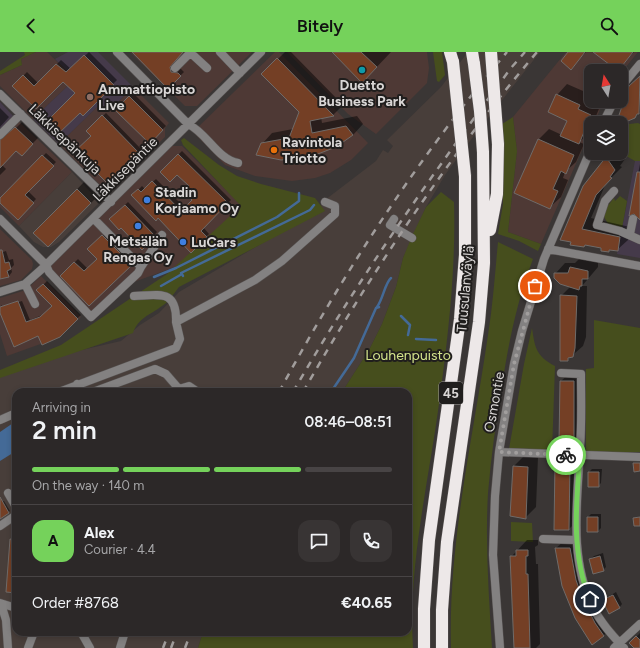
<!DOCTYPE html>
<html lang="en">
<head>
<meta charset="utf-8">
<style>
	body { margin:0; font-family:Figtree,sans-serif; background:#383434; color:#f1f3f6; height:100vh; display:flex; flex-direction:column; font-size:15px; white-space:nowrap }
	* { box-sizing:border-box; margin:0 }
	p { font-size:13px; color:#a6a6a8 }
	.icon { flex:none; width:22px; height:22px; fill:none; stroke:currentColor; stroke-width:2; stroke-linecap:round; stroke-linejoin:round }
	.map { position:relative; flex:1; overflow:hidden }
	.drawer { position:absolute; left:12px; top:336px; width:400px; height:248px; display:flex; flex-direction:column; background:#2c2828; border-radius:12px; box-shadow:0 2px 6px #0003,0 0 0 1px #484445 }
	.drawer>* { flex:none }
	.needle { width:26px; rotate:349deg }
	.tools { position:absolute; left:584px; top:12px; display:grid; gap:8px }
	.tools a { display:grid; place-items:center; width:44px; height:44px; border-radius:8px; background:#2c2828; box-shadow:0 2px 6px #0003,0 0 0 1px #484445; font-size:20px }
	.pin { position:absolute; display:grid; place-items:center; width:34px; height:34px; color:#fff; margin:-17px; border:2px solid #fff; border-radius:50%; box-shadow:0 1px 4px #0007 }
	.courier { position:absolute; display:grid; place-items:center; width:40px; height:40px; margin:-20px; border:3px solid #75d25b; border-radius:50%; background:#fff; color:#222; box-shadow:0 1px 5px #0007 }
	.headline em { font-style:normal; font-weight:600 }
	.headline div { display:flex; flex-direction:column-reverse }
	.headline { display:flex; align-items:center; justify-content:space-between; height:68px; padding:0 20px }
	h1 { font-size:26px; font-weight:600; line-height:30px }
	.bar { display:grid; grid-template-columns:repeat(4,1fr); gap:6px 4px; align-content:center; height:48px; padding:0 20px }
	.bar i { height:5px; border-radius:3px; background:#484445 }
	.bar .on { background:#75d25b }
	.bar p { grid-column:span 4 }
	.line { display:flex; align-items:center; gap:10px; padding:0 20px; border-top:1px solid #484445 }
	.line div { flex:1 }
	.round { display:grid; place-items:center; flex:none; width:42px; height:42px; border-radius:12px; background:#383434 }
	header { display:flex; justify-content:space-between; align-items:center; height:52px; padding:0 20px; background:#75d25b; color:#111; font-size:18px; font-weight:600 }
	.map>svg:first-child { display:block }
	.commercial { fill:#4e3935 }
	.built { fill:#483e3a }
	.education { fill:#453a4a }
	.green { fill:#464e1d }
	.water { fill:#446a97 }
	.shadow { fill:#0007 }
	.lines { fill:none; stroke-linecap:round; stroke-linejoin:round }
	.stream { stroke:#446a97; stroke-width:2.5 }
	.building { fill:#743f25; stroke:#6f6b69 }
	.minor-casing { stroke:#575352; stroke-width:9 }
	.highway-casing { stroke:#575352; stroke-width:13 }
	.minor { stroke:#838181; stroke-width:8 }
	.highway { stroke:#ede8e8; stroke-width:12 }
	.rail { stroke:#a19d9c; stroke-width:2.5; stroke-dasharray:7 7; stroke-linecap:butt }
	.highway-bridge-casing { stroke:#575352; stroke-width:13; stroke-linecap:butt }
	.highway-bridge { stroke:#ede8e8; stroke-width:12 }
	.done { stroke:#a19e9d; stroke-width:4; stroke-dasharray:0 7.2 }
	.route { stroke:#75d25b; stroke-width:5 }
	.culture-dot { fill:#0f9aa8; stroke:#201e1d; stroke-width:1.5 }
	.education-dot { fill:#8d6e63; stroke:#201e1d; stroke-width:1.5 }
	.food-dot { fill:#e8710a; stroke:#201e1d; stroke-width:1.5 }
	.shop-dot { fill:#3f7fe0; stroke:#201e1d; stroke-width:1.5 }
	.labels { text-anchor:middle; stroke-width:4; stroke-linejoin:round; paint-order:stroke }
	.shield { fill:#201e1d; stroke:#a29f9e; stroke-width:1 }
	.shield-label { font-size:13px; font-weight:bold; fill:#d9d6d5 }
	.poi-label { font-size:14px; font-weight:bold; fill:#d9d6d5; stroke:#201e1d; text-anchor:start }
	.street-label { font-size:14px; fill:#d9d6d5; stroke:#201e1d }
	.park-label { font-size:14px; fill:#d3e38b; stroke:#201e1d }
</style>
</head>
<body>
<header><svg class="icon" aria-label="back" viewBox="0 0 24 24"><path d="M15 5l-7 7 7 7"/></svg>Bitely<svg class="icon" aria-label="search" viewBox="0 0 24 24"><circle cx="10" cy="10" r="6"/><path d="M15 15l6 6"/></svg></header>
<div class="map">
<svg width="640" height="596" viewBox="0 0 640 596">
	<rect width="100%" height="100%" fill="#3a3635"/>
	<!-- commercial -->
	<path class="commercial" d="M36,0H47L75,27L33,67L0,34V23L22,13L21,7Z
		M130,0H252L197,54H185Z
		M275,0H279L368,91L351,108L330,121L315,126L292,129L255,124L225,113L193,80Z
		M287,0H427L429,16L427,31L376,82L348,62Z
		M566,0H638L621,21V19H591V49H604L594,71H591V77L541,192L508,180L517,99L513,65Z
		M133,35L169,71L165,76V85L109,140L105,138L59,92L100,52L109,60Z
		M14,65L72,120L19,174L0,155V79Z
		M172,94H182L242,154L178,214L131,231L95,260L87,262L45,220Z
		M0,177L32,208L33,212L32,217L21,228L0,234Z
		M41,224L81,265L60,285L7,304L0,282V246L26,238Z"/>
	<!-- built -->
	<path class="built" d="M468,0H540L473,85L445,123L426,155L403,206L396,235L382,272L369,298L342,340H16V580H203L198,596H0V324L51,305L121,289L140,273L159,261L179,240L317,159L325,148L376,109L383,98L388,101L393,94L387,88L441,35Z
		M72,120L96,146L98,152L59,190L51,195H43L34,190L19,174Z"/>
	<!-- education -->
	<path class="education" d="M68,0H98L133,35L108,60L100,52L59,92L33,67L75,27L55,7Z
		M0,50L14,65L0,79Z
		M635,109H640V206L617,202Z"/>
	<!-- green -->
	<path class="green" d="M24,0H36L21,7L22,13L0,23V19L25,3Z
		M433,0H442L445,23L439,30L437,29Z
		M513,65L517,99L508,180L541,192L538,199L519,189L498,182L503,152L502,72Z
		M638,71L640,72V109H635L621,101V73Z
		M184,86L219,113L237,124L261,132L315,146L325,159L179,235C174,241 169,250 162,254C150,263 138,266 133,281L0,326V318L61,293L167,222L241,154L183,93L181,88Z
		M441,140L454,150C456,218 448,285 439,352C428,433 408,514 413,596H198L203,580H408V340H342L369,298L382,272L396,235L403,206L412,184L426,155Z
		M620,144L627,149L622,176L608,172L602,161L614,146L615,149Z
		M498,190L533,207C517,249 509,289 502,333C496,369 491,405 488,441C485,493 489,545 492,596H451C448,491 473,387 488,283C493,252 495,221 498,190Z
		M594,268L640,276V400H586V317L594,316Z
		M532,276C535,296 536,304 555,314L552,400L509,397L524,312Z
		M511,470L532,471L533,490L511,489Z"/>
	<!-- water -->
	<path class="water" d="M16,369V399L0,409V380Z"/>
	<!-- shadow -->
	<path class="shadow" d="M89,0L117,28L83,62L76,41L63,28L36,56L13,34L27,20L38,31L61,8L71,17Z
		M133,0H182L174,7V16L181,17L184,20L168,36Z
		M285,0H291L343,53L333,63L321,65L322,71L357,64L363,72L353,83L327,98L310,104L262,92L272,81L293,77L300,59L263,22Z
		M333,0H391L373,19Z
		M569,0H586L571,16Z
		M595,0H634L617,18Z
		M640,24V60L634,66L630,34Z
		M567,32L590,42L588,47L601,52L593,71H591L589,81L579,90L584,92L576,110L565,120L563,126L568,128L561,145L550,155L538,88L549,77L562,83L568,68L557,43Z
		M133,41L166,74L150,90L117,58Z
		M0,56L9,65L0,75L2,82H10L22,70L38,86L22,102L16,97L2,113L6,117L0,123Z
		M106,61L141,97L108,130L92,84L87,79Z
		M182,99L231,148L203,175L209,182L191,199L158,165L133,143L142,134L145,137L156,127L185,156L193,148L190,134L177,122L161,120Z
		M46,101L56,110L28,139L36,147L18,166L0,148Z
		M612,101H621L625,107L620,114L622,115L606,131L591,166L630,175L628,188L617,198L586,192L584,194L571,192L584,134Z
		M640,112V167L635,161L630,162Z
		M84,130L98,144L48,194L35,181Z
		M128,150L157,180L142,197L121,174L111,167Z
		M106,181L134,209L89,253L61,224L78,207L88,217L98,207L89,197Z
		M6,199L9,208L13,207L14,213L11,216L12,220L9,224L0,227V201Z
		M581,205L598,209V215L582,234H587L586,285L583,294L567,308L561,244L570,235L555,222L565,211H575Z
		M47,229L81,263L59,284L39,283L0,258V255L2,253L21,247L2,253V255L22,249L30,268L45,262L53,254L38,238Z
		M572,319H584V380L573,390L561,329Z
		M524,404L538,405L536,455L525,466L514,414Z
		M561,406H575L574,472L569,477L556,411Z
		M592,417H602L601,431L598,434L589,420Z
		M4,449L10,459L0,466V451Z
		M591,462H601V476L598,479L588,465Z
		M16,483V540L11,488Z
		M527,488H538V493L535,495L536,512H538L540,592L536,596H515L511,505Z
		M563,490H577L588,538L610,577L603,584L576,566L556,496Z
		M603,501L606,515L603,518L590,507L594,504Z
		M616,540L622,552L619,556L603,548Z
		M640,581V596H635L630,591Z"/>
	<g class="lines">
		<!-- stream -->
		<path class="stream" d="M176,216L277,165L299,149V141
			M181,221L310,158L314,153
			M154,225L176,216
			M161,234L182,222L183,224
			M377,255C383,247 385,231 391,226
			M401,264L410,273L408,283
			M416,287L436,288
			M331,340L354,306L376,256L379,255"/>
	</g>
	<!-- building -->
	<path class="building" d="M132,0H183L170,15L171,20L178,21L181,24L168,37Z
		M332,0H361L377,15L362,31Z
		M568,0H585L571,18L561,9Z
		M593,0H633L618,19Z
		M84,3L114,33L83,64L80,61L57,83L45,71L75,41L63,30L36,57L12,34L23,23L34,34L56,12L66,20Z
		M277,6L334,64L310,69L312,81L346,74L353,83L336,95L310,105L281,108L256,103L261,91L289,86L299,60L261,22Z
		M640,24L639,62H637L635,66L623,71L617,69L629,34Z
		M556,42L580,53L578,57L591,63L579,92L560,84L567,69L548,60Z
		M129,44L163,78L150,92L115,58Z
		M102,63L139,101L108,132L86,110L84,112L73,101L91,84L86,79Z
		M15,75L33,92L22,104L16,99L0,116V88Z
		M538,87L574,103L566,122L561,119L553,137L558,139L550,157L514,141Z
		M178,102L228,151L201,179L207,185L191,201L158,166L156,169L131,143L138,137L141,140L152,129L181,159L192,148L183,140L189,134L177,123L170,130L160,120Z
		M42,103L54,114L25,143L34,151L18,168L0,151V146Z
		M606,105L615,118L610,125L612,126L596,143L582,177L620,185L618,199L609,198V200L601,199V196L585,193L584,195L570,193L571,190L560,188L583,134Z
		M637,120H640V168L634,162L629,164Z
		M77,137L91,151L48,195L33,181Z
		M125,153L155,184L142,198L121,176L119,178L109,167Z
		M102,183L132,213L89,254L60,224L74,210L84,219L97,207L87,197Z
		M0,198H2L5,211L9,210L11,217L7,219L9,225L0,227Z
		M570,215L588,219V227H582V234H580L579,238L560,232L554,226V221H568Z
		M43,232L78,267L60,285L42,293L38,284L14,295L0,261V255L18,249L26,270L40,265L52,254L36,238Z
		M560,243L577,244L575,296L573,305L568,306V309H560Z
		M560,329H574V391H559Z
		M555,410L570,411L569,478H554Z
		M633,411H640V419L634,420Z
		M513,414L528,415L526,467L510,464Z
		M588,420H599V435H588Z
		M0,445L9,461L0,467Z
		M587,465H598V480H587Z
		M640,465V474H634L633,466Z
		M10,487L16,488V541L6,540Z
		M555,496H570L576,528L582,545L595,571L604,584L592,593L575,566L562,534Z
		M516,498H528V504H526V522H528L530,596H514L510,504H516Z
		M600,504L604,519L593,522L589,507Z
		M613,543L620,556L609,562L602,548Z
		M636,584L640,588V596H634L629,591Z"/>
	<g class="lines">
		<defs>
			<path id="minor" d="M117,0L188,72C207,81 217,107 238,111
				M220,0L240,21
				M194,4L207,16
				M175,16L189,2
				M621,35L640,12
				M0,42L111,150
				M603,71L614,49
				M0,83L21,62
				M614,139L605,149L597,173L620,179L640,188
				M0,167L46,213L49,220L91,265L138,221L141,215L94,167
				M394,167L390,173L412,186
				M630,182L633,167
				M548,197L640,214
				M141,215L162,183
				M25,232L35,252
				M0,240L25,232L43,216L261,0
				M134,244C160,243 177,237 176,270
				M561,321L581,322C581,346 582,371 580,395C578,447 568,506 593,555C600,570 613,584 624,596
				M77,332L82,338L88,340
				M59,340L176,296L180,287L176,270L255,228L282,209L335,162V154L325,150
				M93,340L155,317L166,322L179,337
				M178,340L179,337L189,334L198,340
				M0,368L16,361
				M499,400L640,405
				M8,441L16,455
				M0,474L16,463
				M543,487L576,488
				M0,551L16,556
				M1,552L6,568L8,596
				M81,580L90,596
				M28,596L34,580
				M120,596L125,580
				M500,596L493,503L495,444L499,400L514,312L522,279L544,207L591,97
				M614,596L640,572"/>
			<path id="highway" d="M450,0L453,10
				M472,0L474,12
				M490,178L497,142L498,92
				M424,596V557L429,488L460,267L465,203V124
				M442,596V558L447,490L479,270L484,211L483,100"/>
		</defs>
		<!-- minor casing -->
		<use href="#minor" class="minor-casing"/>
		<!-- highway casing -->
		<use href="#highway" class="highway-casing"/>
		<!-- minor -->
		<use href="#minor" class="minor"/>
		<!-- highway -->
		<use href="#highway" class="highway"/>
		<!-- rail -->
		<path class="rail" d="M279,340C344,220 419,104 507,0
			M293,340C358,227 433,121 511,16L525,0
			M303,340C371,221 448,105 537,0
			M163,596L169,580
			M171,596L177,580
			M185,596L191,580"/>
		<defs>
			<path id="highway-bridge" d="M491,0L498,92
				M453,10L465,124
				M474,12L480,59L483,100"/>
		</defs>
		<!-- highway-bridge casing -->
		<use href="#highway-bridge" class="highway-bridge-casing"/>
		<!-- highway-bridge -->
		<use href="#highway-bridge" class="highway-bridge"/>
	</g>
	<g class="lines">
		<!-- done -->
		<path class="done" d="M535,234L514,312L499,400L566,403"/>
		<!-- route -->
		<path class="route" d="M566,403L580,404C576,451 571,503 590,547"/>
	</g>
	<!-- markers -->
	<circle class="culture-dot" cx="362" cy="18" r="4"/>
	<circle class="education-dot" cx="90" cy="45" r="4"/>
	<circle class="food-dot" cx="274" cy="98" r="4"/>
	<g class="shop-dot">
		<circle cx="147" cy="148" r="4"/>
		<circle cx="138" cy="174" r="4"/>
		<circle cx="183" cy="190" r="4"/>
	</g>
	<g class="labels">
		<!-- shield labels -->
		<rect class="shield" x="439" y="330" width="24" height="22" rx="3"/>
		<g class="shield-label">
			<text x="451" y="346">45</text>
		</g>
		<!-- poi labels -->
		<g class="poi-label">
			<text x="362" y="38" text-anchor="middle">Duetto<tspan x="362" dy="16">Business Park</tspan></text>
			<text x="98" y="42">Ammattiopisto<tspan x="98" dy="16">Live</tspan></text>
			<text x="282" y="95">Ravintola<tspan x="282" dy="16">Triotto</tspan></text>
			<text x="155" y="145">Stadin<tspan x="155" dy="16">Korjaamo Oy</tspan></text>
			<text x="138" y="194" text-anchor="middle">Metsälän<tspan x="138" dy="16">Rengas Oy</tspan></text>
			<text x="191" y="195">LuCars</text>
		</g>
		<!-- street labels -->
		<g class="street-label">
			<text transform="translate(65 87) rotate(44)" y="5">Läkkisepänkuja</text>
			<text transform="translate(125 117) rotate(-45)" y="5">Läkkisepäntie</text>
			<text transform="translate(465 237) rotate(-85)" y="5">Tuusulanväylä</text>
			<text transform="translate(494 350) rotate(-80)" y="5">Osmontie</text>
		</g>
		<!-- park labels -->
		<g class="park-label">
			<text x="408" y="308">Louhenpuisto</text>
		</g>
	</g>
</svg>
<div class="tools">
<a><svg class="needle" viewBox="-14 -14 28 28"><path d="M0-13l5 13h-10z" fill="#e53935"/><path d="M0 13l5-13h-10z" fill="#a6a6a8"/></svg></a>
<a><svg class="icon" aria-label="layers" viewBox="0 0 24 24"><path d="M12 4l9 5-9 5-9-5zM3 14l9 5 9-5"/></svg></a>
</div>
<div class="pin" style="left:535px;top:234px;background:#ea580c"><svg class="icon" aria-label="bag" viewBox="0 0 24 24"><path d="M5 8h14l-1 12H6zM9 8a3 3 0 0 1 6 0"/></svg></div>
<div class="pin" style="left:590px;top:547px;background:#1f2937"><svg class="icon" aria-label="home" viewBox="0 0 24 24"><path d="M3 11l9-7 9 7M6 9v11h12V9"/></svg></div>
<div class="courier" style="left:566px;top:403px"><svg class="icon" aria-label="bike" viewBox="0 0 24 24"><circle cx="6" cy="16" r="4"/><circle cx="18" cy="16" r="4"/><path d="M6 16l4-8h5l3 8M10 8l3 8H6M13 5h3"/></svg></div>
<section class="drawer">
<div class="headline"><div><h1>2 min</h1><p>Arriving in</p></div><em>08:46–08:51</em></div>
<div class="bar"><i class="on"></i><i class="on"></i><i class="on"></i><i></i><p>On the way · 140 m</p></div>
<div class="line" style="height:72px"><b class="round" style="background:#75d25b;color:#111">A</b><div><b>Alex</b><p>Courier · 4.4</p></div><a class="round"><svg class="icon" aria-label="chat" viewBox="0 0 24 24"><path d="M4 5h16v11H9l-5 4z"/></svg></a><a class="round"><svg class="icon" aria-label="phone" viewBox="0 0 24 24"><path d="M5 4h4l2 5-3 2q2 4 5 5l2-3 5 2v4C11 20 4 13 5 4z"/></svg></a></div>
<div class="line" style="height:52px"><div>Order #8768</div><b>€40.65</b></div>
</section>
</div>
</body>
</html>
